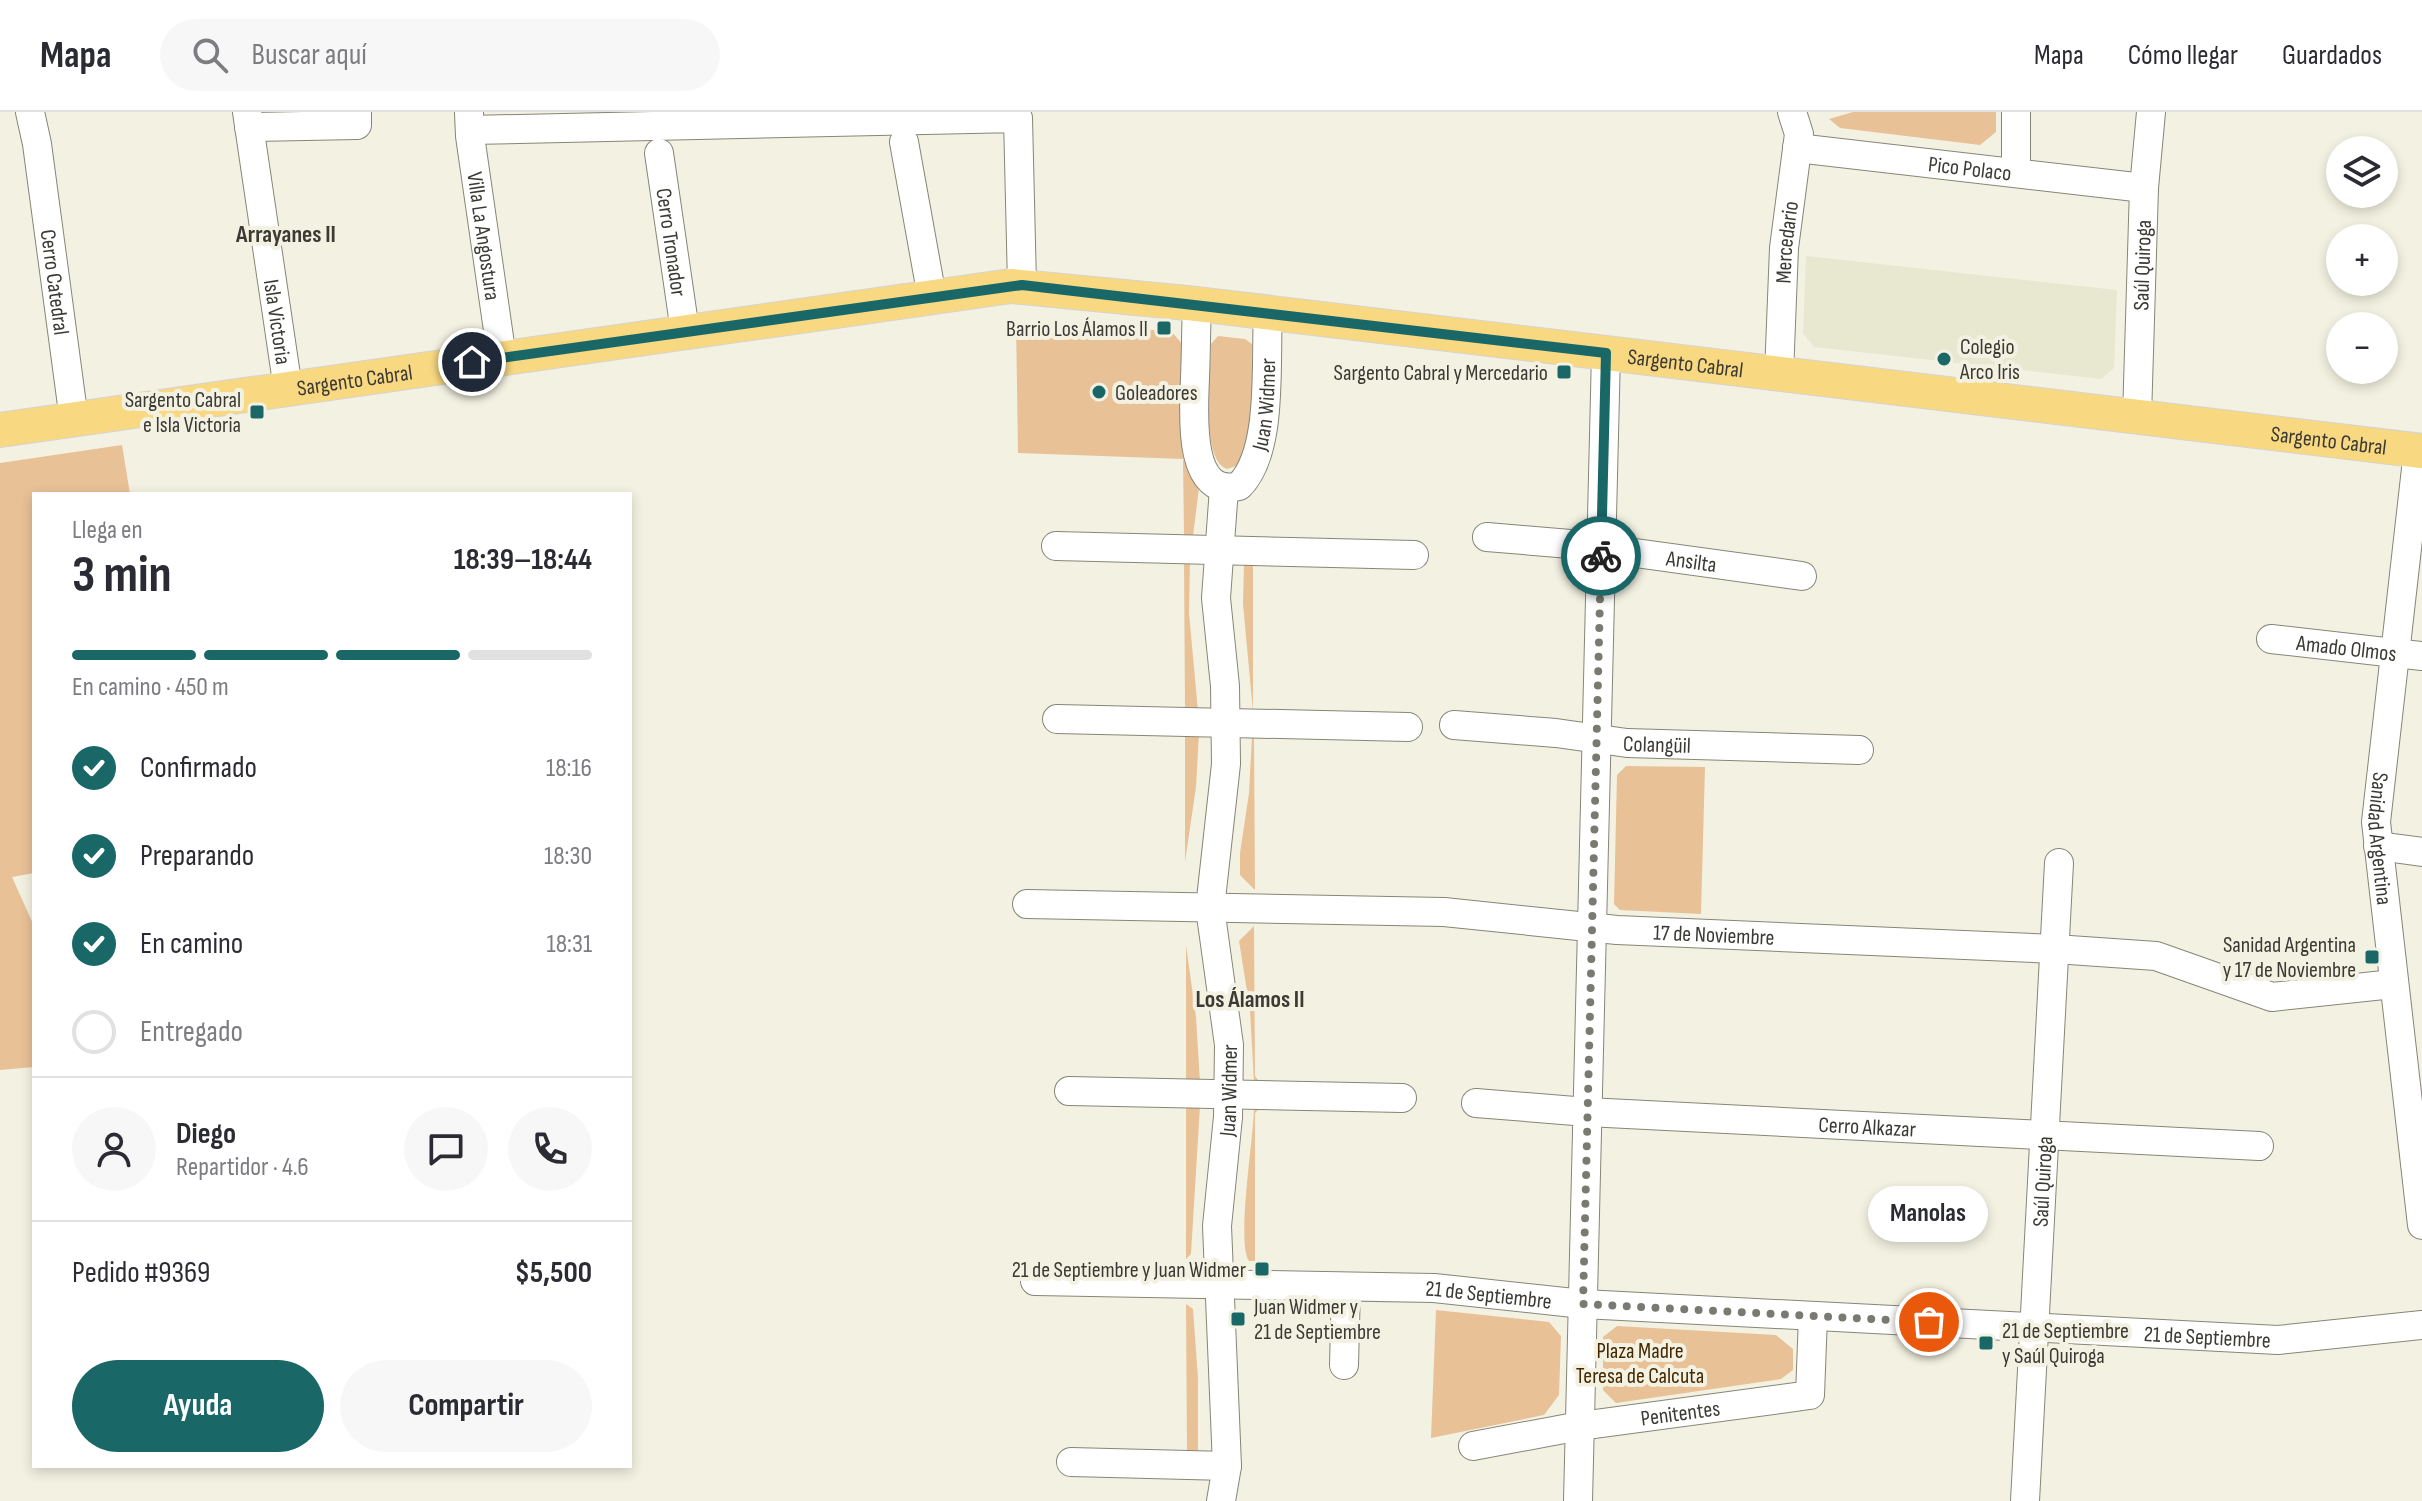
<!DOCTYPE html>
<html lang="es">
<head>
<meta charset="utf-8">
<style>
	body { margin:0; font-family:"Sofia Sans Condensed",sans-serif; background:#f7f7f7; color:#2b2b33; height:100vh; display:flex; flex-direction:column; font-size:30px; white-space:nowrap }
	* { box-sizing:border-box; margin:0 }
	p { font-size:26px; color:#7c7c81 }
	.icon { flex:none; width:44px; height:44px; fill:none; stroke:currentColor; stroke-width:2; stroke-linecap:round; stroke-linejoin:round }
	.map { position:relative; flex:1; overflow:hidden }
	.sheet { position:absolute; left:32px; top:380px; width:600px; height:976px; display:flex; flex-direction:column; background:#fff; border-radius:0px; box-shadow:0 4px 12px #0003 }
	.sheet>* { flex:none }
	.fabs { position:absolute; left:2326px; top:24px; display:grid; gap:16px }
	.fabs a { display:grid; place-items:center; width:72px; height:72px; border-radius:50%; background:#fff; box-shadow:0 4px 12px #0003; font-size:40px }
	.pin { position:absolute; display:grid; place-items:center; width:68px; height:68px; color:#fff; margin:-34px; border:4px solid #fff; border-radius:50%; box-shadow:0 2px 8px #0007 }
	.courier { position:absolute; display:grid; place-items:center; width:80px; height:80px; margin:-40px; border:6px solid #196767; border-radius:50%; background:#fff; color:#222; box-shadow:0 2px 10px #0007 }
	.bubble { position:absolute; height:56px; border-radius:28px; background:#fff; box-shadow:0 4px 12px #0003; font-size:26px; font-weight:700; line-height:56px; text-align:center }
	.head em { font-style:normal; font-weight:700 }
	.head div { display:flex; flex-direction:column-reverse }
	.head { display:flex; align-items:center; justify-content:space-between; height:136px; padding:0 40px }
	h1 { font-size:52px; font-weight:700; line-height:60px }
	.bar { display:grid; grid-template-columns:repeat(4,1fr); gap:12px 8px; align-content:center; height:96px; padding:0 40px }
	.bar i { height:10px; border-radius:6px; background:#e1e1e2 }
	.bar .current { background:#196767 }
	.bar p { grid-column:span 4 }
	.line { display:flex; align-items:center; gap:20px; padding:0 40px; border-top:2px solid #e1e1e2 }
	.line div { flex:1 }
	.round { display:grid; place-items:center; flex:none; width:84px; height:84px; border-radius:42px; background:#f7f7f7 }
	ol { padding:0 40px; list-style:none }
	li { display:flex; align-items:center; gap:24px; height:88px }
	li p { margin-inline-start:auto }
	li .icon { padding:8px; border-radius:50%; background:#196767; color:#fff; stroke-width:4 }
	li:last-child { color:#7c7c81 }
	li i { width:44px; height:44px; border:4px solid #e1e1e2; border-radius:50% }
	.primary-button { display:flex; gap:16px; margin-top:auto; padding:16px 40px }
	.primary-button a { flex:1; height:92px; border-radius:48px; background:#196767; color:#fff; font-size:32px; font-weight:700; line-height:92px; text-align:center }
	.primary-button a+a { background:#f7f7f7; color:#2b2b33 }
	header { display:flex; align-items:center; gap:48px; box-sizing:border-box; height:112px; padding:0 40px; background:#fff; border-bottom:2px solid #e1e1e2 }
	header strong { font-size:38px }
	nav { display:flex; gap:44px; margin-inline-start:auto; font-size:28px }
	.search { width:560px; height:72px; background:#f7f7f7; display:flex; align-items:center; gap:20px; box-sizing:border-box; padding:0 28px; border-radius:44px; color:#7c7c81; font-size:30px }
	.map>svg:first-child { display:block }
	.built { fill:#e8e7d0 }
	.green { fill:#e9c197 }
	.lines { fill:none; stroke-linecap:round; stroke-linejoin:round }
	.minor-casing { stroke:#868677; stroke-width:30 }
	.major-casing { stroke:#d4d4d2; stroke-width:36 }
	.minor { stroke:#fff; stroke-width:28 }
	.major { stroke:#f8d880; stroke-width:34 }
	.done { stroke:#7b7a71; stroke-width:8; stroke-dasharray:0 14.4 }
	.route { stroke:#196767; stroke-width:10 }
	.poi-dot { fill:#196767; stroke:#f3f2e2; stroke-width:3 }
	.labels { text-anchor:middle; stroke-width:8; stroke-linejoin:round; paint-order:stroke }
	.street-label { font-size:22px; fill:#3b3a34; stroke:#f3f2e2 }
	.poi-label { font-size:22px; fill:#3b3a34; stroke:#f3f2e2; text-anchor:end }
	.park-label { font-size:22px; fill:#452700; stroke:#f3f2e2 }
	.neighbourhood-label { font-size:24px; font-weight:bold; fill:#3b3a34; stroke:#f3f2e2 }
</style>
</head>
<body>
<header>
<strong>Mapa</strong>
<div class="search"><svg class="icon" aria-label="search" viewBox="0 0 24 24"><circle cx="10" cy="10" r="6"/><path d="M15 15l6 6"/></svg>Buscar aquí</div>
<nav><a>Mapa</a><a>Cómo llegar</a><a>Guardados</a></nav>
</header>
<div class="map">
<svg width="2422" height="1389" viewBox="0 0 2422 1389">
	<rect width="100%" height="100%" fill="#f3f2e2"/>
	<!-- built -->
	<path class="built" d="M1806,144L2117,178L2114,256L2101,267L1814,235L1803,221Z"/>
	<!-- green -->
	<path class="green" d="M1853,0H1996V20L1980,33L1840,16L1829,7Z
		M1016,210L1093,212L1172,220L1183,233L1181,313L1183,347L1199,376L1193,424H1184L1183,347L1018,341Z
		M1218,224L1245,227L1252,232C1251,272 1257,319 1236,354L1227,357C1199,347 1211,258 1211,232Z
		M122,333L130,382H34V761L12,765L34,814V955L0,958V351Z
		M1184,448L1190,449L1189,501L1198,599L1185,598Z
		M1244,450H1253V600L1243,492Z
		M1185,622H1199L1196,675L1185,750Z
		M1252,624H1254L1255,778L1240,763V741L1249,681Z
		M1626,654L1705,655L1701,802L1620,798L1614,792L1617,663Z
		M1254,814L1255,964L1261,972L1254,971L1250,898L1239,829Z
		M1186,833L1196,905L1200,970H1186Z
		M1186,994H1200L1191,1142L1186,1147Z
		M1254,995H1261L1255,1001V1149H1249C1236,1131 1254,1024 1254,995Z
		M1186,1192L1193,1197L1198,1266V1342H1187Z
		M1436,1198L1549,1210L1561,1224L1559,1283L1544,1303L1431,1326Z
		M1617,1214L1776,1223L1793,1237V1258L1781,1267L1616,1291L1603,1278V1225Z"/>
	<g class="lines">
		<defs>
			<g id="minor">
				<path id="s1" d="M30,0L37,32L74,308"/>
				<path id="s2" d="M247,0L288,277"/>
				<path id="s3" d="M469,1L470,24L502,246"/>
				<path d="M249,15L357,13V0"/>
				<path d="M470,18L1018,6L1022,173"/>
				<path d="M904,30L932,185"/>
				<path id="s4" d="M1797,36L2144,76"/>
				<path id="s5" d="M659,41L685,219"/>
				<path d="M2016,61V0"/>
				<path id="s6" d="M1197,192C1196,217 1196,241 1195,266C1194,297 1186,388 1239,374C1274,340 1265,249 1268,202"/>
				<path id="s7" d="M1779,262L1784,136L1799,22L1792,0"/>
				<path id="s8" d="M2137,305L2144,76L2151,0"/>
				<path id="s9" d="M2418,339L2376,710L2422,1113"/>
				<path id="s10" d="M1487,425L1570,432L1802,464"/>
				<path d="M1056,434L1414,443"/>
				<path id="s11" d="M2271,527L2422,544"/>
				<path d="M1057,607L1408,615"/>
				<path id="s12" d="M1454,613L1556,621L1627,631L1859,638"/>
				<path d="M2378,734L2422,740"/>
				<path id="s13" d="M1027,792L1444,800L1617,818L2055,837L2156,844L2272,885L2393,872"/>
				<path d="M1069,979L1402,986"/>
				<path id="s14" d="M1476,991L1587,1000L2259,1034"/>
				<path id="s15" d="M1035,1169L1434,1176L1583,1192L2278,1228L2422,1213"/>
				<path d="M1344,1253L1346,1175"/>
				<path id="s16" d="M1473,1334L1580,1314L1810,1283L1813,1204"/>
				<path d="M1071,1350L1227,1354"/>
				<path id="s17" d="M1221,1389L1227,1354L1217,1114L1228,1005L1229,933L1210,796L1226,652L1225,574L1216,486L1224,376"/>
				<path d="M1578,1389L1606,241"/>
				<path id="s18" d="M2025,1389L2059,751"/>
			</g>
			<g id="major">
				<path id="s19" d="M0,318L1011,174L1197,192L2422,339"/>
			</g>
		</defs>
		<!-- minor casing -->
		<use href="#minor" class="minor-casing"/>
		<!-- major casing -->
		<use href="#major" class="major-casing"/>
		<!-- minor -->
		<use href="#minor" class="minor"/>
		<!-- major -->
		<use href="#major" class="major"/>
	</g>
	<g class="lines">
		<!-- done -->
		<path class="done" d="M1601,444L1583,1192L1929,1210"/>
		<!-- route -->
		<path class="route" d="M472,250L1022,173L1606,241L1601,444"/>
	</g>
	<!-- markers -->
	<g class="poi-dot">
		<rect x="1156" y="208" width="16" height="16" rx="4"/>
		<circle cx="1944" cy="247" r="8"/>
		<rect x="1556" y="252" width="16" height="16" rx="4"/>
		<circle cx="1099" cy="280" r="8"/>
		<rect x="249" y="292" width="16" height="16" rx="4"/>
		<rect x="2364" y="837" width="16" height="16" rx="4"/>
		<rect x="1254" y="1149" width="16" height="16" rx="4"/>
		<rect x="1230" y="1199" width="16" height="16" rx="4"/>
		<rect x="1978" y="1223" width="16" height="16" rx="4"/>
	</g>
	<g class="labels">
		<!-- street labels -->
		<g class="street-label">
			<text dy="8" stroke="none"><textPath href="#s4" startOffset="174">Pico Polaco</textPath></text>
			<text dy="8" stroke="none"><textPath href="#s3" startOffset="124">Villa La Angostura</textPath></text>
			<text dy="8" stroke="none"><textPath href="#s5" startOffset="90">Cerro Tronador</textPath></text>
			<text dy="8" stroke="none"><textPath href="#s7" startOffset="132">Mercedario</textPath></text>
			<text dy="8" stroke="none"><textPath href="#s8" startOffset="152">Saúl Quiroga</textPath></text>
			<text dy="8" stroke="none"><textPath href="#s1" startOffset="172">Cerro Catedral</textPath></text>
			<text dy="8" stroke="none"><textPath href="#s2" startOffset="212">Isla Victoria</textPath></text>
			<text dy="8" stroke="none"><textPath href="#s19" startOffset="1700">Sargento Cabral</textPath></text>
			<text dy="8" stroke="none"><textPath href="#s19" startOffset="358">Sargento Cabral</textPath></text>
			<text dy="8" stroke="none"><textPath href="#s6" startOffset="298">Juan Widmer</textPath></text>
			<text dy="8" stroke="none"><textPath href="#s19" startOffset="2348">Sargento Cabral</textPath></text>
			<text dy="8" stroke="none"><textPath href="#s10" startOffset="206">Ansilta</textPath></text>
			<text dy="8" stroke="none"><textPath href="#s11" startOffset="76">Amado Olmos</textPath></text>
			<text dy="8" stroke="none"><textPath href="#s12" startOffset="204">Colangüil</textPath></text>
			<text dy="8" stroke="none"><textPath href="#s9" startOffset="390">Sanidad Argentina</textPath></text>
			<text dy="8" stroke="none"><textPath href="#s13" startOffset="688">17 de Noviembre</textPath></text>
			<text dy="8" stroke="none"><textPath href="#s17" startOffset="412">Juan Widmer</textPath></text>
			<text dy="8" stroke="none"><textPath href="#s14" startOffset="392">Cerro Alkazar</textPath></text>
			<text dy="8" stroke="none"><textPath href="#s18" startOffset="320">Saúl Quiroga</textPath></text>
			<text dy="8" stroke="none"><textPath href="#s15" startOffset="454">21 de Septiembre</textPath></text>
			<text dy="8" stroke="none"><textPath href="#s15" startOffset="1174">21 de Septiembre</textPath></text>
			<text dy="8" stroke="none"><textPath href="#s16" startOffset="210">Penitentes</textPath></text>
		</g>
		<!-- poi labels -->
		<g class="poi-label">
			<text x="1148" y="224">Barrio Los Álamos II</text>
			<text x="1960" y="242" text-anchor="start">Colegio<tspan x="1960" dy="25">Arco Iris</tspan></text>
			<text x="1548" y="268">Sargento Cabral y Mercedario</text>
			<text x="1115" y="288" text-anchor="start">Goleadores</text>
			<text x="241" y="295">Sargento Cabral<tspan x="241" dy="25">e Isla Victoria</tspan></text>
			<text x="2356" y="840">Sanidad Argentina<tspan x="2356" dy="25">y 17 de Noviembre</tspan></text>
			<text x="1246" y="1165">21 de Septiembre y Juan Widmer</text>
			<text x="1254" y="1202" text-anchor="start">Juan Widmer y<tspan x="1254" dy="25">21 de Septiembre</tspan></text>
			<text x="2002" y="1226" text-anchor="start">21 de Septiembre<tspan x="2002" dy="25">y Saúl Quiroga</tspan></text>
		</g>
		<!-- park labels -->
		<g class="park-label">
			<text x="1640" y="1246">Plaza Madre<tspan x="1640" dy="25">Teresa de Calcuta</tspan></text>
		</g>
		<!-- neighbourhood labels -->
		<g class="neighbourhood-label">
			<text x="286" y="130">Arrayanes II</text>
			<text x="1250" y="895">Los Álamos II</text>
		</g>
	</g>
</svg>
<div class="fabs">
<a><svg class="icon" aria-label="layers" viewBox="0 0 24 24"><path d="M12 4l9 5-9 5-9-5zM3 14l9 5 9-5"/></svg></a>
<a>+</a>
<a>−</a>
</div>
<div class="pin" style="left:1929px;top:1210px;background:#ea580c"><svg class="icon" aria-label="bag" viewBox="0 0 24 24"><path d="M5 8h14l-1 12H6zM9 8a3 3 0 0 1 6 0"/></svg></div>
<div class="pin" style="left:472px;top:250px;background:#1f2937"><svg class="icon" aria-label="home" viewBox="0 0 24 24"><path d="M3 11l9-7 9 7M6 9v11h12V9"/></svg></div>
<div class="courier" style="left:1601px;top:444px"><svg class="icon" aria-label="bike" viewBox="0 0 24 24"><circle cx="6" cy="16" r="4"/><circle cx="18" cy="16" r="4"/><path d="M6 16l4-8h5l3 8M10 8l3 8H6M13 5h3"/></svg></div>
<div class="bubble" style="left:1868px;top:1074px;width:120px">Manolas</div>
<section class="sheet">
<div class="head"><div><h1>3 min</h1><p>Llega en</p></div><em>18:39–18:44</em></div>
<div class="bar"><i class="current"></i><i class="current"></i><i class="current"></i><i></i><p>En camino · 450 m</p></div>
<ol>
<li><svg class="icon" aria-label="check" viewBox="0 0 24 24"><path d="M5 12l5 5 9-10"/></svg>Confirmado<p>18:16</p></li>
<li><svg class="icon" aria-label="check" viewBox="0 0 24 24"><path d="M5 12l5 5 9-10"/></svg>Preparando<p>18:30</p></li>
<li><svg class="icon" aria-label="check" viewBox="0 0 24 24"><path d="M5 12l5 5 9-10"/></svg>En camino<p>18:31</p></li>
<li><i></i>Entregado</li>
</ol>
<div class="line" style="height:144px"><a class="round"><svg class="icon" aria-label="person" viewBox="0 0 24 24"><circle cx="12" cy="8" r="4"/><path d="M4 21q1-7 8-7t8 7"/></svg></a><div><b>Diego</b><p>Repartidor · 4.6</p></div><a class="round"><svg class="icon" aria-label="chat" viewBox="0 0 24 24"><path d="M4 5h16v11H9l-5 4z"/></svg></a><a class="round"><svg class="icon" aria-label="phone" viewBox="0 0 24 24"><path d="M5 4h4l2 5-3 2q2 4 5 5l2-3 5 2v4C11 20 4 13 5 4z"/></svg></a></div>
<div class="line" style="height:104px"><div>Pedido #9369</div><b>$5,500</b></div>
<div class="primary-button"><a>Ayuda</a><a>Compartir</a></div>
</section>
</div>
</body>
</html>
